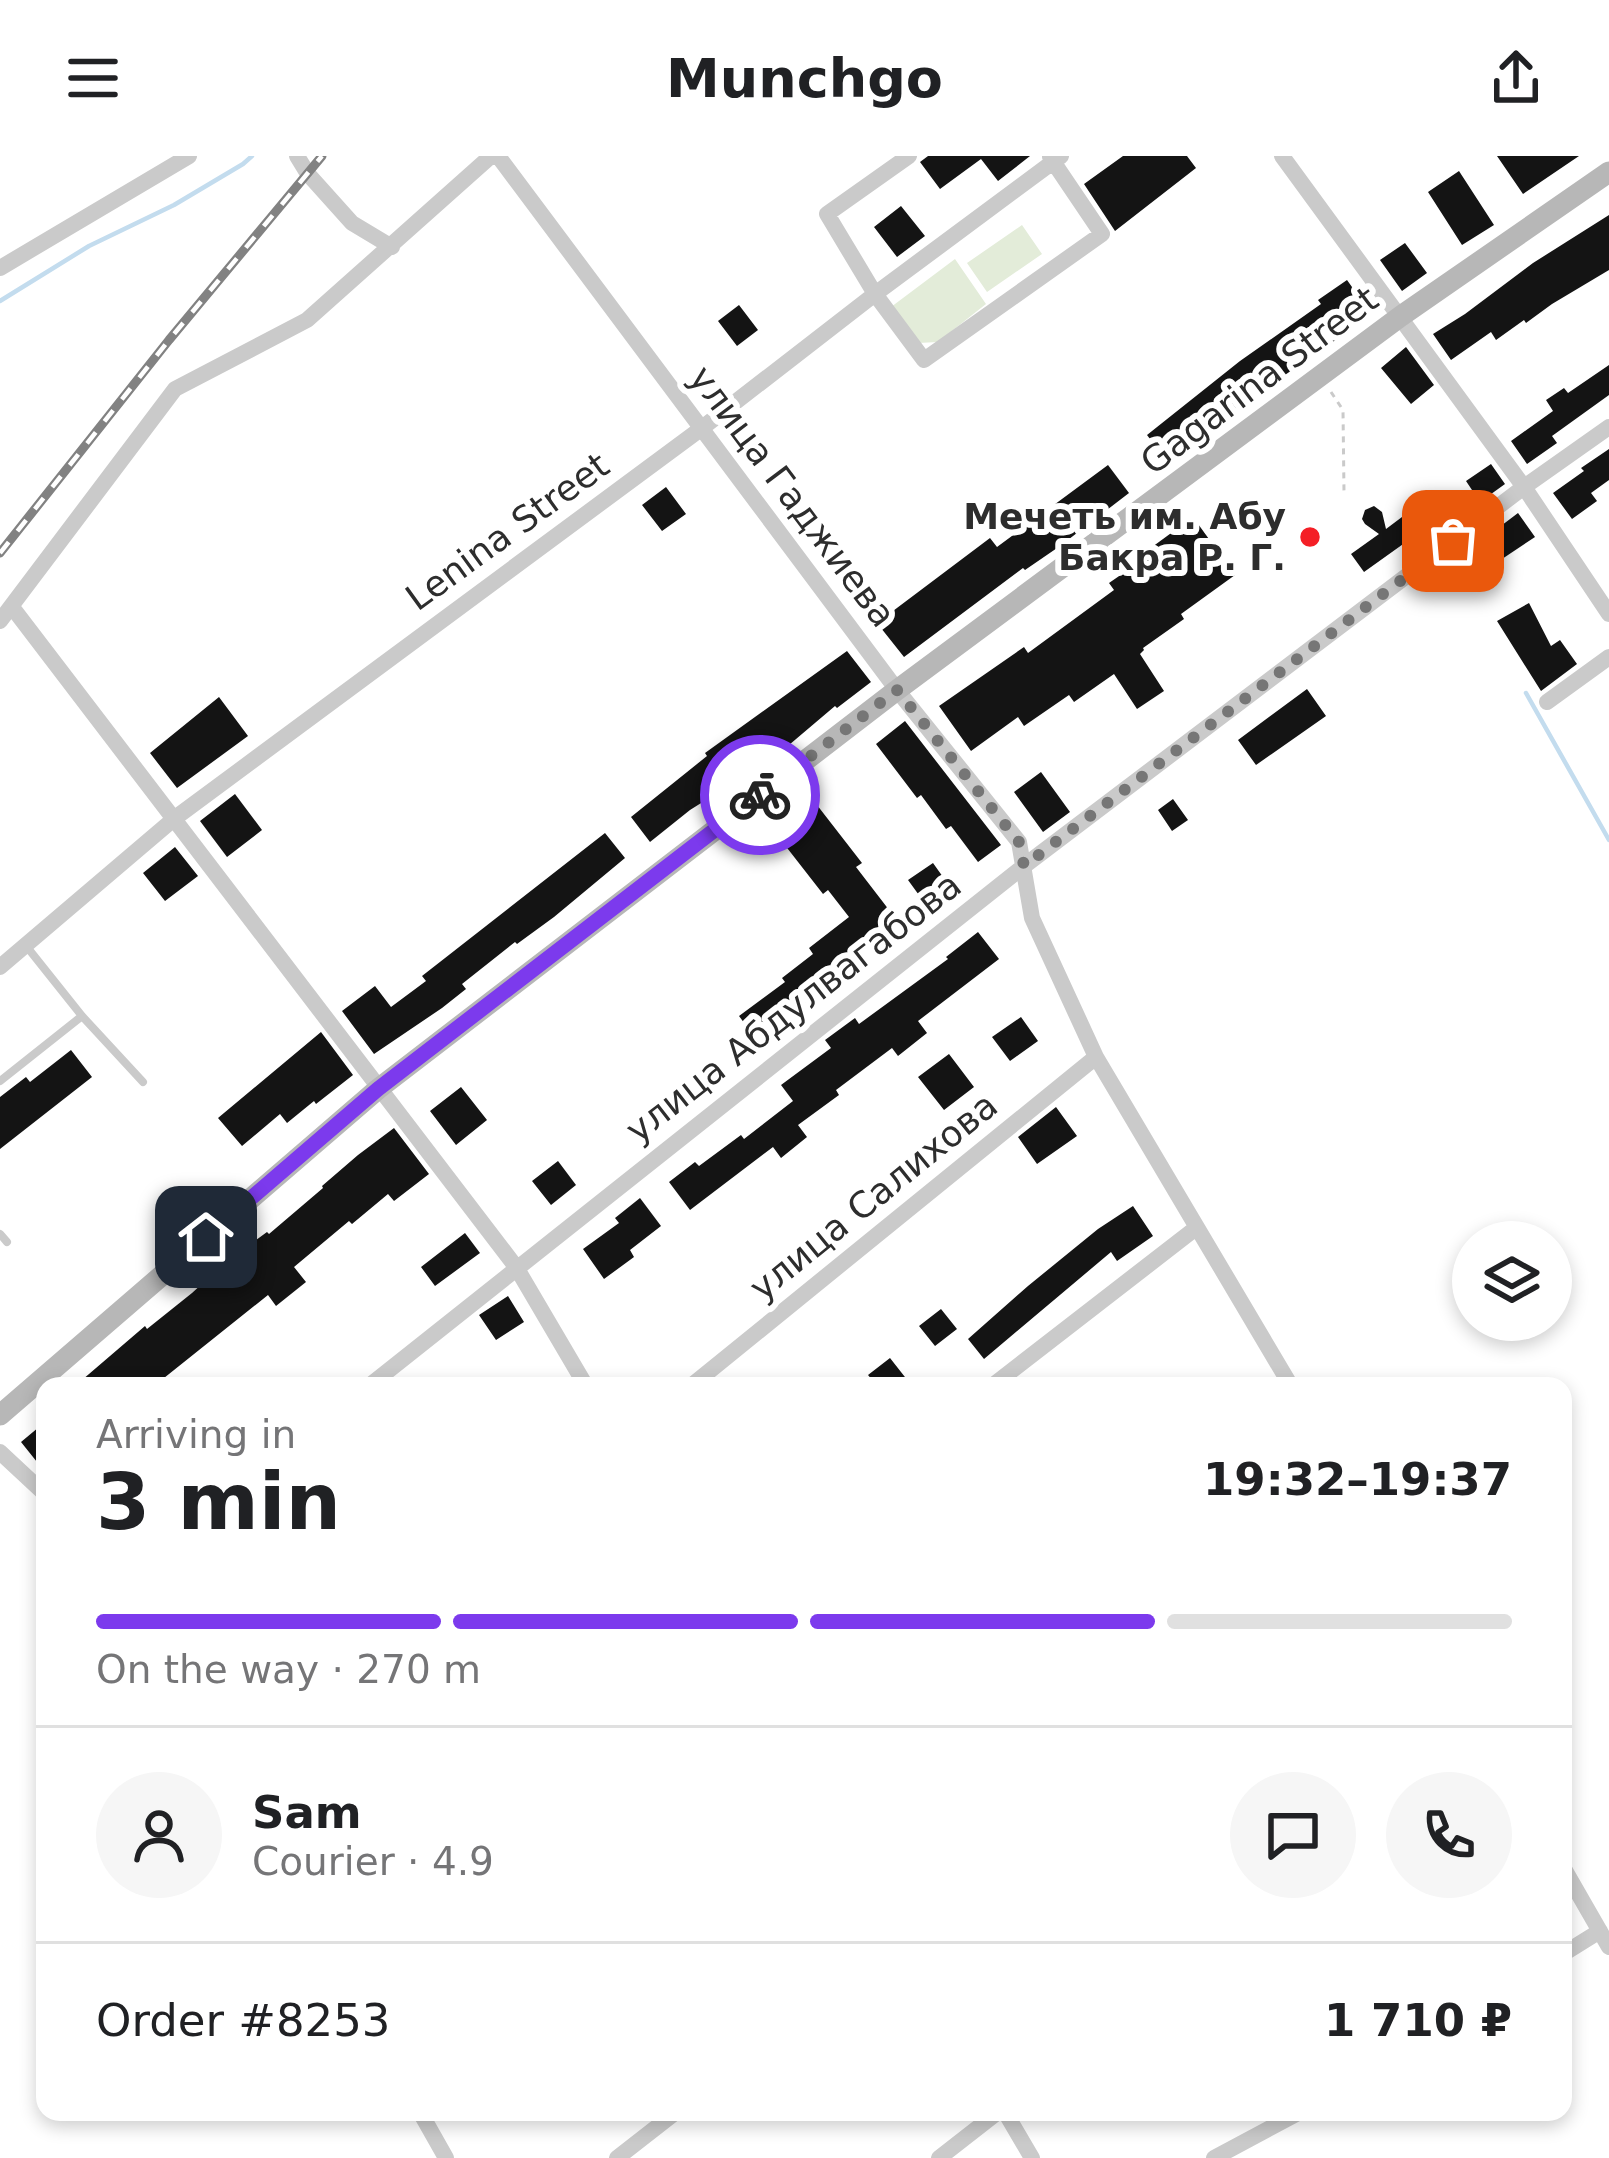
<!DOCTYPE html>
<html lang="en">
<head>
<meta charset="utf-8">
<style>
	body { margin:0; font-family:"DejaVu Sans",sans-serif; background:#f6f6f6; color:#202124; height:100vh; display:flex; flex-direction:column; font-size:45px; white-space:nowrap }
	* { box-sizing:border-box; margin:0 }
	p { font-size:39px; color:#757577 }
	.icon { flex:none; width:66px; height:66px; fill:none; stroke:currentColor; stroke-width:2; stroke-linecap:round; stroke-linejoin:round }
	.map { position:relative; flex:1; overflow:hidden }
	.side { position:absolute; left:36px; top:1221px; width:1536px; height:744px; display:flex; flex-direction:column; background:#fff; border-radius:24px; box-shadow:0 6px 18px #0003 }
	.side>* { flex:none }
	.buttons { position:absolute; left:1452px; top:1065px; display:grid; gap:24px }
	.buttons a { display:grid; place-items:center; width:120px; height:120px; border-radius:50%; background:#fff; box-shadow:0 6px 18px #0003; font-size:60px }
	.pin { position:absolute; display:grid; place-items:center; width:102px; height:102px; color:#fff; margin:-51px; border-radius:24px; box-shadow:0 6px 18px #0006 }
	.courier { position:absolute; display:grid; place-items:center; width:120px; height:120px; margin:-60px; border:9px solid #7c3aed; border-radius:50%; background:#fff; color:#222; box-shadow:0 3px 15px #0007 }
	.headline em { font-style:normal; font-weight:600 }
	.headline div { display:flex; flex-direction:column-reverse }
	.headline { display:flex; align-items:center; justify-content:space-between; height:204px; padding:0 60px }
	h1 { font-size:78px; font-weight:600; line-height:90px }
	.bar { display:grid; grid-template-columns:repeat(4,1fr); gap:18px 12px; align-content:center; height:144px; padding:0 60px }
	.bar i { height:15px; border-radius:9px; background:#e0e0e0 }
	.bar .active { background:#7c3aed }
	.bar p { grid-column:span 4 }
	.line { display:flex; align-items:center; gap:30px; padding:0 60px; border-top:3px solid #e0e0e0 }
	.line div { flex:1 }
	.round { display:grid; place-items:center; flex:none; width:126px; height:126px; border-radius:63px; background:#f6f6f6 }
	header { display:flex; justify-content:space-between; align-items:center; height:156px; padding:0 60px; background:#fff; font-size:54px; font-weight:600 }
	.map>svg:first-child { display:block }
	.green { fill:#e3ecd9 }
	.lines { fill:none; stroke-linecap:round; stroke-linejoin:round }
	.stream { stroke:#c3dcee; stroke-width:4.5 }
	.building { fill:#141414 }
	.path { stroke:#cacaca; stroke-width:3; stroke-dasharray:6 6; stroke-linecap:butt }
	.lane { stroke:#cacaca; stroke-width:8 }
	.street { stroke:#cacaca; stroke-width:16 }
	.secondary { stroke:#b7b7b7; stroke-width:21 }
	.rail-casing { stroke:#828282; stroke-width:9 }
	.rail { stroke:#fff; stroke-width:4.5; stroke-dasharray:14; stroke-linecap:butt }
	.done { stroke:#767676; stroke-width:12; stroke-dasharray:0 21.6 }
	.route { stroke:#7c3aed; stroke-width:15 }
	.poi-dot { fill:#f41f26; stroke:#fff; stroke-width:4.5 }
	.labels { text-anchor:middle; stroke-width:12; stroke-linejoin:round; paint-order:stroke }
	.street-label { font-size:36px; fill:#2d2d2d; stroke:#fff }
	.poi-label { font-size:36px; font-weight:bold; fill:#2d2d2d; stroke:#fff; text-anchor:end }
</style>
</head>
<body>
<header><svg class="icon" aria-label="menu" viewBox="0 0 24 24"><path d="M4 6h16M4 12h16M4 18h16"/></svg>Munchgo<svg class="icon" aria-label="share" viewBox="0 0 24 24"><path d="M12 15V3M7 8l5-5 5 5M5 13v7h14v-7"/></svg></header>
<div class="map">
<svg width="1609" height="2002" viewBox="0 0 1609 2002">
	<rect width="100%" height="100%" fill="#fff"/>
	<!-- green -->
	<path class="green" d="M1022,69L1042,98L987,136L967,107Z
		M955,103L986,148L938,186L918,187L891,151Z"/>
	<g class="lines">
		<!-- stream -->
		<path class="stream" d="M0,145L89,90L174,49L243,8L252,0
			M1526,537L1609,684"/>
	</g>
	<!-- building -->
	<path class="building" d="M928,0H1030L998,25L981,3L940,33L920,6Z
		M1123,0H1187L1196,12L1115,75L1084,28Z
		M1497,0H1579L1523,38Z
		M1459,15L1494,69L1462,89L1428,36Z
		M901,50L925,80L897,101L874,71Z
		M1609,59V114L1552,148L1526,167L1524,164L1496,184L1491,176L1451,204L1433,178L1465,158L1533,107Z
		M1405,87L1427,117L1402,135L1380,104Z
		M1347,124L1372,159L1228,258L1231,263L1169,308L1147,279L1240,205L1321,148L1318,144Z
		M739,149L758,174L737,190L718,165Z
		M1406,191L1434,229L1411,248L1381,212Z
		M1609,209V239L1552,280L1557,287L1527,308L1511,285L1553,255L1546,244L1564,232L1568,237Z
		M1609,293V324L1591,337L1597,345L1572,363L1553,337L1584,315L1581,312Z
		M1491,308L1505,328L1480,346L1466,325Z
		M1108,309L1129,337L1060,390L1025,414L1023,412L904,501L877,467L990,382L997,391Z
		M666,331L686,358L662,375L642,349Z
		M1374,350L1382,356L1386,373L1414,352L1427,371L1364,416L1351,398L1379,378L1365,368L1362,363L1365,354Z
		M1518,357L1535,381L1466,427L1452,407Z
		M1193,361L1235,419L1181,458L1184,463L1143,492L1144,494L1140,498L1164,535L1137,553L1114,518L1074,546L1069,539L1024,570L1018,561L971,595L939,550L1024,491L1028,497L1114,434L1109,427L1151,398L1148,394Z
		M1529,447L1551,490L1560,484L1577,508L1541,535L1497,465Z
		M847,495L871,526L837,552L835,550L776,600L690,654L650,686L631,661L707,600L705,597Z
		M1307,533L1326,560L1256,609L1238,584Z
		M219,541L248,580L177,632L150,597Z
		M905,565L1001,689L978,706L951,670L946,673L921,639L917,642L876,588Z
		M1041,616L1070,656L1043,676L1014,636Z
		M235,638L262,674L227,701L200,665Z
		M810,640L862,707L856,711L896,763L861,791L865,796L824,828L828,833L759,887L739,860L785,826L782,822L813,798L809,792L849,761L828,734L823,738L770,670Z
		M1173,643L1188,664L1172,675L1158,654Z
		M605,677L625,702L554,761L517,788L515,786L462,828L466,833L442,852L374,898L342,855L375,830L391,851L426,825L422,820Z
		M175,691L198,720L165,745L143,717Z
		M933,707L948,728L924,746L908,724Z
		M978,776L999,803L918,865L927,877L898,900L892,892L836,934L839,939L798,969L807,981L781,1002L773,991L690,1054L669,1026L695,1006L699,1010L741,979L744,983L793,945L781,929L831,892L825,884L855,862L859,868L948,803L946,801Z
		M1021,861L1038,885L1010,905L992,881Z
		M321,876L353,919L316,948L314,945L287,967L280,958L242,990L218,962Z
		M71,894L92,921L0,993V941L26,921L30,926Z
		M949,898L974,931L944,954L918,921Z
		M461,931L487,964L456,989L430,955Z
		M1056,951L1077,980L1037,1008L1018,981Z
		M394,972L429,1018L394,1045L388,1038L352,1068L349,1065L294,1111L306,1126L276,1150L268,1139L154,1230H75L145,1170L147,1173L192,1137L225,1107L267,1076L269,1078L323,1032L322,1030L358,999Z
		M558,1005L576,1029L551,1049L532,1025Z
		M640,1042L661,1070L630,1094L634,1101L604,1123L583,1093L619,1067L615,1062Z
		M1133,1050L1153,1080L1117,1105L1111,1096L984,1203L968,1183L1028,1130L1098,1073Z
		M465,1077L480,1097L435,1130L421,1111Z
		M508,1140L524,1166L496,1184L479,1159Z
		M941,1153L957,1173L935,1190L919,1170Z
		M890,1202L912,1230H877L868,1219Z
		M45,1266V1316L21,1286Z"/>
	<g class="lines">
		<!-- path -->
		<path class="path" d="M1331,236L1343,254L1344,336"/>
		<!-- lane -->
		<path class="lane" d="M27,791L82,860L143,926
			M0,925L82,860
			M0,1078L7,1086"/>
		<!-- street -->
		<path class="street" d="M297,0L308,18L352,67L392,91
			M498,0L897,534L1019,686L1032,762L1096,901L1291,1230
			M909,0L827,58L875,138L924,204L1102,78L1050,1
			M1282,0L1524,331L1609,458
			M0,112L189,0
			M12,451L516,1111L586,1230
			M0,465L175,233L307,164L491,0
			M1547,546L1609,501
			M0,811L175,662L702,272L875,138L1061,0
			M369,1230L1024,710L1524,331L1609,271
			M691,1230L1096,901
			M992,1230L1196,1072
			M0,1296L45,1338
			M1563,1711L1609,1791
			M1563,1798L1600,1775
			M420,1956L446,2002
			M1005,1956L1032,2002
			M617,2002L676,1956
			M939,2002L998,1956
			M1214,2002L1300,1956"/>
		<!-- secondary -->
		<path class="secondary" d="M0,1259L378,933L897,534L1401,160L1609,16"/>
		<defs>
			<path id="rail" d="M0,397L169,184L322,0"/>
		</defs>
		<!-- rail casing -->
		<use href="#rail" class="rail-casing"/>
		<!-- rail -->
		<use href="#rail" class="rail"/>
	</g>
	<g class="lines">
		<!-- done -->
		<path class="done" d="M760,639L897,534L1019,686L1024,710L1453,385"/>
		<!-- route -->
		<path class="route" d="M206,1081L378,933L760,639"/>
	</g>
	<!-- markers -->
	<circle class="poi-dot" cx="1310" cy="381" r="12"/>
	<g class="labels">
		<!-- street labels -->
		<g class="street-label">
			<text transform="translate(1259 224) rotate(-37)" y="13">Gagarina Street</text>
			<text transform="translate(793 340) rotate(53)" y="13">улица Гаджиева</text>
			<text transform="translate(507 375) rotate(-36)" y="13">Lenina Street</text>
			<text transform="translate(793 851) rotate(-38)" y="13">улица Абдулвагабова</text>
			<text transform="translate(873 1040) rotate(-39)" y="13">улица Салихова</text>
		</g>
		<!-- poi labels -->
		<g class="poi-label">
			<text x="1286" y="373">Мечеть им. Абу<tspan x="1286" dy="41">Бакра Р. Г.</tspan></text>
		</g>
	</g>
</svg>
<div class="buttons">
<a><svg class="icon" aria-label="layers" viewBox="0 0 24 24"><path d="M12 4l9 5-9 5-9-5zM3 14l9 5 9-5"/></svg></a>
</div>
<div class="pin" style="left:1453px;top:385px;background:#ea580c"><svg class="icon" aria-label="bag" viewBox="0 0 24 24"><path d="M5 8h14l-1 12H6zM9 8a3 3 0 0 1 6 0"/></svg></div>
<div class="pin" style="left:206px;top:1081px;background:#1f2937"><svg class="icon" aria-label="home" viewBox="0 0 24 24"><path d="M3 11l9-7 9 7M6 9v11h12V9"/></svg></div>
<div class="courier" style="left:760px;top:639px"><svg class="icon" aria-label="bike" viewBox="0 0 24 24"><circle cx="6" cy="16" r="4"/><circle cx="18" cy="16" r="4"/><path d="M6 16l4-8h5l3 8M10 8l3 8H6M13 5h3"/></svg></div>
<section class="side">
<div class="headline"><div><h1>3 min</h1><p>Arriving in</p></div><em>19:32–19:37</em></div>
<div class="bar"><i class="active"></i><i class="active"></i><i class="active"></i><i></i><p>On the way · 270 m</p></div>
<div class="line" style="height:216px"><a class="round"><svg class="icon" aria-label="person" viewBox="0 0 24 24"><circle cx="12" cy="8" r="4"/><path d="M4 21q1-7 8-7t8 7"/></svg></a><div><b>Sam</b><p>Courier · 4.9</p></div><a class="round"><svg class="icon" aria-label="chat" viewBox="0 0 24 24"><path d="M4 5h16v11H9l-5 4z"/></svg></a><a class="round"><svg class="icon" aria-label="phone" viewBox="0 0 24 24"><path d="M5 4h4l2 5-3 2q2 4 5 5l2-3 5 2v4C11 20 4 13 5 4z"/></svg></a></div>
<div class="line" style="height:156px"><div>Order #8253</div><b>1 710 ₽</b></div>
</section>
</div>
</body>
</html>
